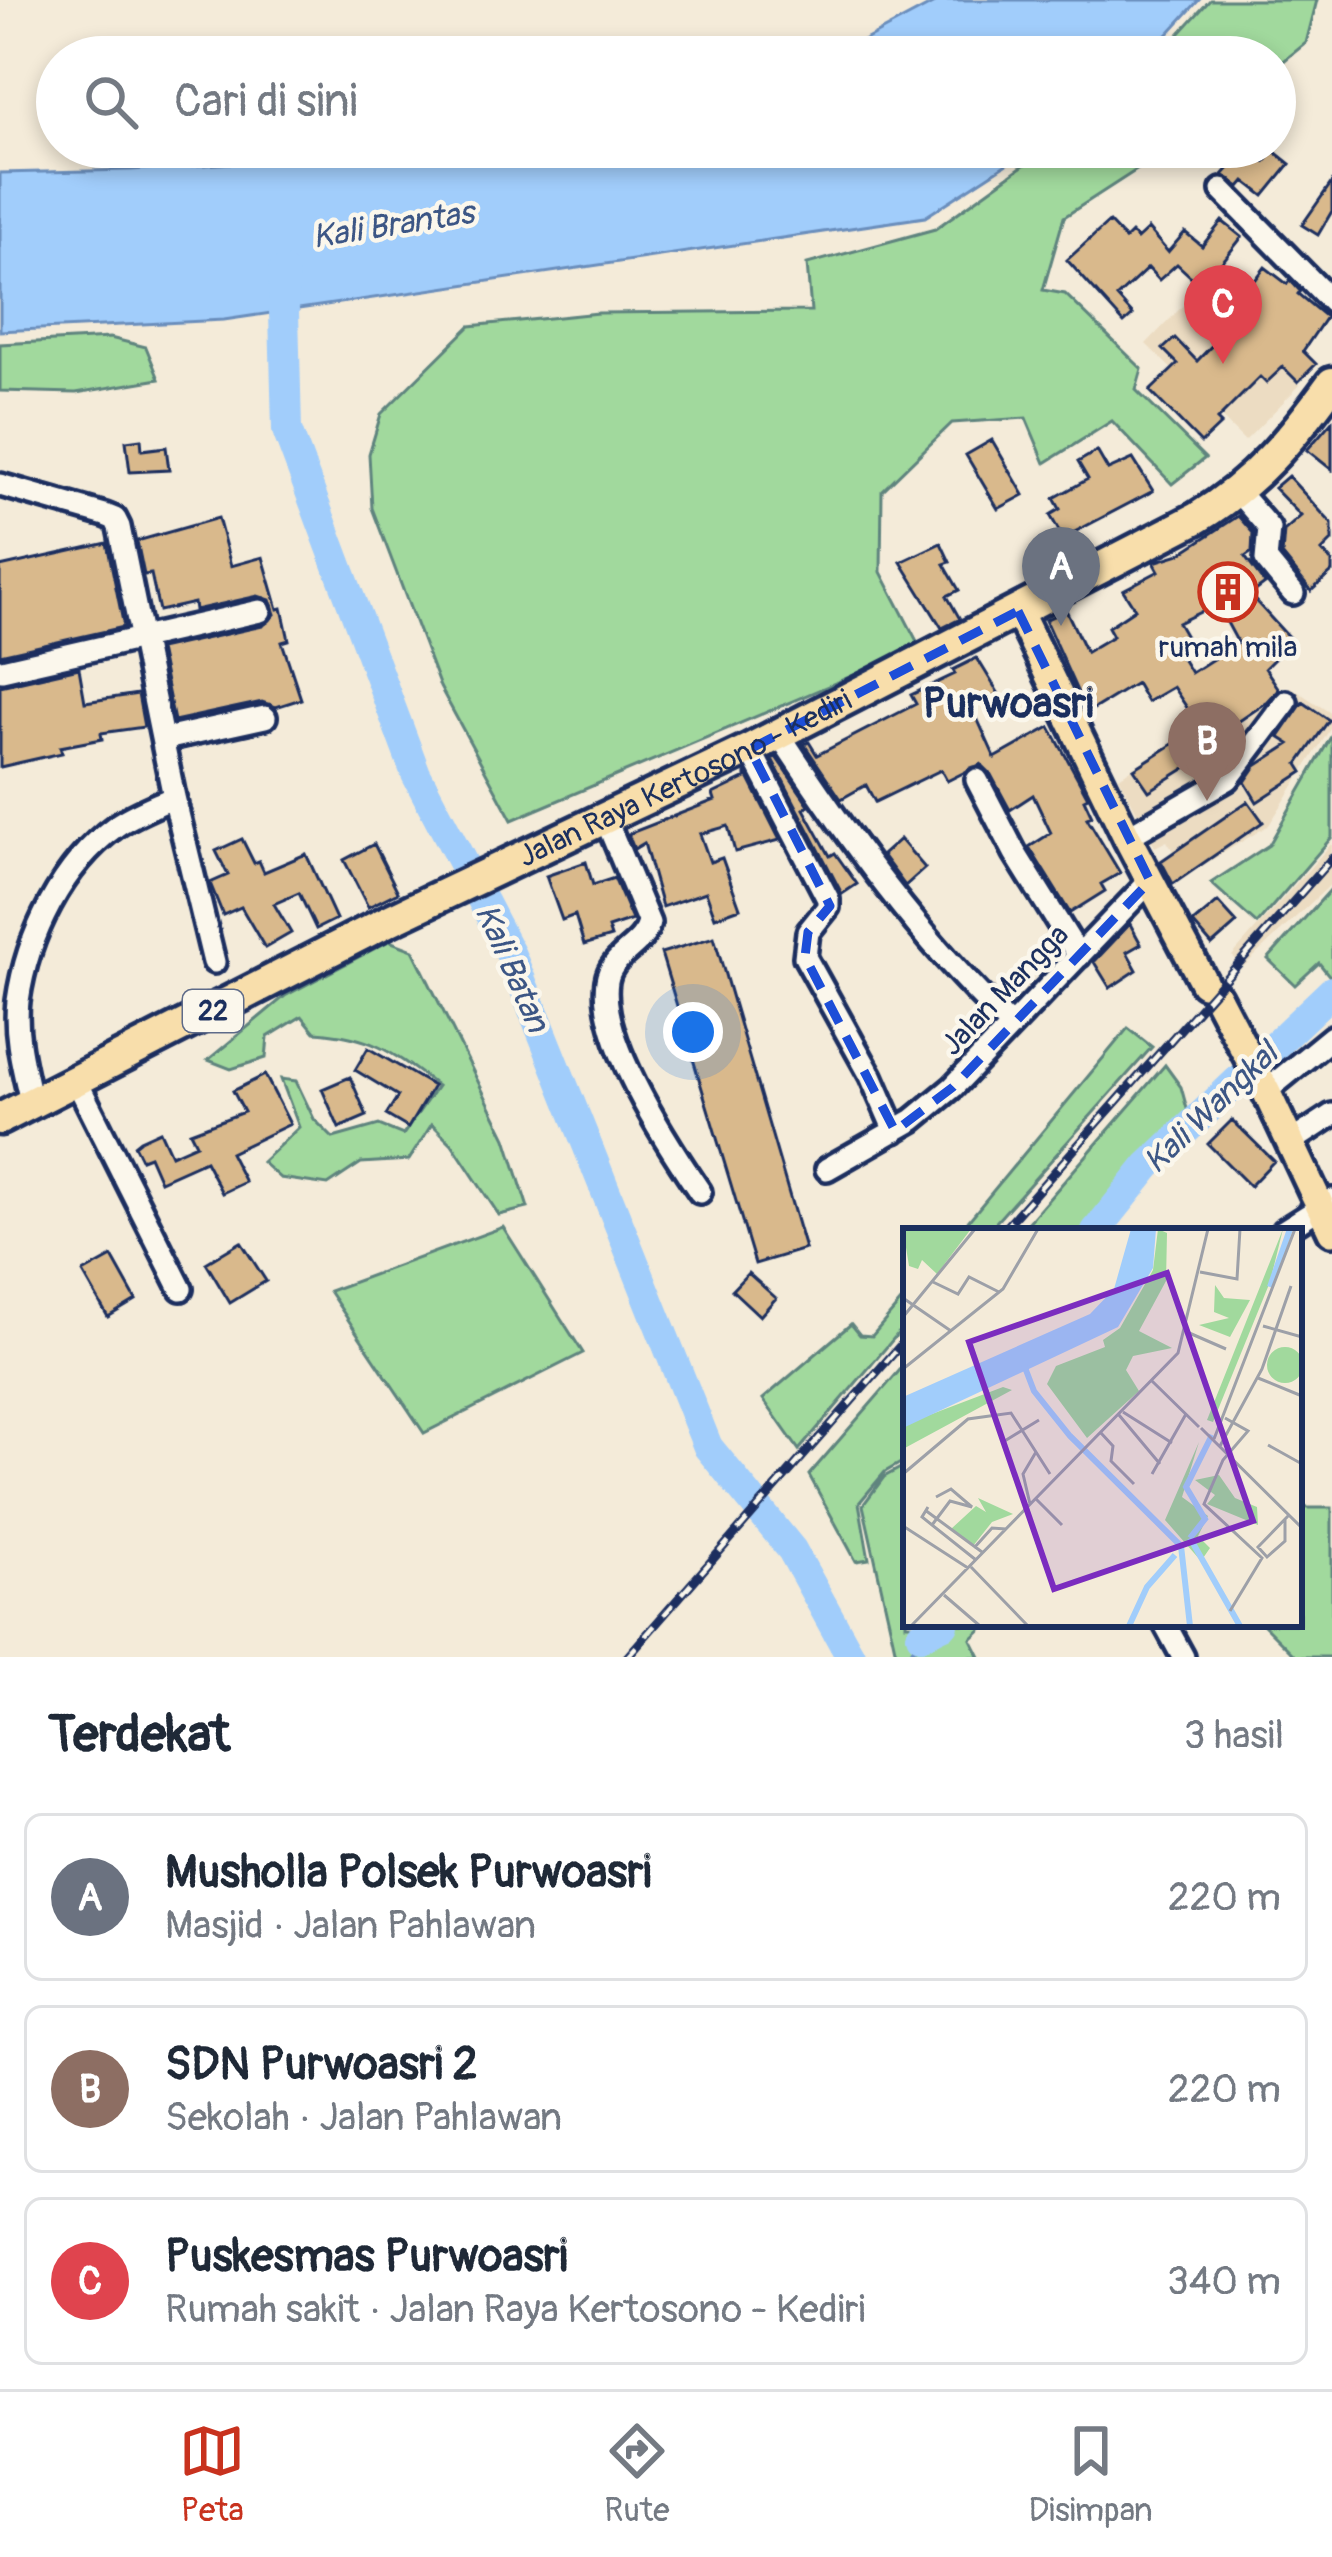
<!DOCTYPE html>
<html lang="id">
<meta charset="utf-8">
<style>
body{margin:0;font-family:Pangolin,sans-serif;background:#f2f2f3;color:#1f2937}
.you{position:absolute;left:693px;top:1032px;width:42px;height:42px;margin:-30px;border:9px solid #fff;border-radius:50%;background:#1a73e8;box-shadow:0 0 0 18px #1a73e833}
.badge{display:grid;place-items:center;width:78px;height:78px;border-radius:50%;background:#c8321e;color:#fff;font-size:39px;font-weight:700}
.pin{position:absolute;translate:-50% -99px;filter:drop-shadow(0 3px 6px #0008)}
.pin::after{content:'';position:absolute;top:63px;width:42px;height:36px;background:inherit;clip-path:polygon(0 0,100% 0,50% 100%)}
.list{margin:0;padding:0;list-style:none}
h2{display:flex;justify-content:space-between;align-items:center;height:156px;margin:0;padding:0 48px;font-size:51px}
h2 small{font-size:39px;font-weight:400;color:#747a83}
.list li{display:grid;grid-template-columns:78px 1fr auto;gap:36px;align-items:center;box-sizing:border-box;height:168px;margin:0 24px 24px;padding:0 24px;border:3px solid #e0e1e3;border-radius:18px}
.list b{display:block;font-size:45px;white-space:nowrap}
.list p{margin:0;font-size:39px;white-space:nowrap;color:#747a83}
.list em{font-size:39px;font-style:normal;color:#747a83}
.icon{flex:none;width:66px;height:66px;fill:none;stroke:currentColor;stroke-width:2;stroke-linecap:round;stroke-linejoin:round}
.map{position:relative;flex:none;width:1332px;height:1657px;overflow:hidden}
.search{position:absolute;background:#fff;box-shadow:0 6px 18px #0003;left:36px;right:36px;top:36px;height:132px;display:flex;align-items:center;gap:30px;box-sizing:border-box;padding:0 42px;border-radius:66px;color:#747a83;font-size:45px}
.sheet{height:732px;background:#fff}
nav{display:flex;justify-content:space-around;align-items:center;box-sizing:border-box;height:168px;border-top:3px solid #e0e1e3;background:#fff;font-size:33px;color:#747a83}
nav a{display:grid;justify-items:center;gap:6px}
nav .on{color:#c8321e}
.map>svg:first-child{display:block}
.built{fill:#ecdcc2}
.green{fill:#a1d99d;stroke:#5e847e;stroke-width:3}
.water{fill:#a1cdfb;stroke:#6b8ebc;stroke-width:3}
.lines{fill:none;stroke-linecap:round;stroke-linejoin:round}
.stream{stroke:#6b8ebc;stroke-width:4.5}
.river{stroke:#a1cdfb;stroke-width:30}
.building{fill:#d9b98c;stroke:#1b2f5e;stroke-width:3;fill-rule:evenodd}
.minor-casing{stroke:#1b2f5e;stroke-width:30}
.major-casing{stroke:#1b2f5e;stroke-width:36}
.highway-casing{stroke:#1b2f5e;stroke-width:39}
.minor{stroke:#fbf7ec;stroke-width:21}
.major{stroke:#f8deab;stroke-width:27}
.highway{stroke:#f8deab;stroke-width:30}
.rail-casing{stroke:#1b2f5e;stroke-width:9}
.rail{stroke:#fbf7ec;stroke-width:4.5;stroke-dasharray:14;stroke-linecap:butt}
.marked{fill:none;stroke:#1d4ed8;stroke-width:9;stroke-dasharray:24 15;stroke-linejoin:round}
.labels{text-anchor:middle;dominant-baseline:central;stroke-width:9;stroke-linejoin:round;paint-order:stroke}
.shield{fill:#fbf7ec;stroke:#5e6b89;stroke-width:3}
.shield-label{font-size:27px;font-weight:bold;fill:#1b2f5e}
.poi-label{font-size:30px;fill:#1b2f5e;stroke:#fbf7ec}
.street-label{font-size:30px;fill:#1b2f5e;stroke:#fbf7ec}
.water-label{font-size:33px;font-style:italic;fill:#3c5685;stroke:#fbf7ec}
.district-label{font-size:42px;font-weight:bold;fill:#1b2f5e;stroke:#fbf7ec}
.inset-river{fill:none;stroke:#a1cdfb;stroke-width:6}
.inset-road{fill:none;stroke:#9da0a8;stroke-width:3}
.view{fill:#7b2cbf;fill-opacity:0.15;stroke:#7b2cbf;stroke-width:6}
.inset-edge{fill:none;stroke:#1b2f5e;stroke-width:6}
</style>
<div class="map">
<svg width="1332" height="1657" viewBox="0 0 1332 1657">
<rect width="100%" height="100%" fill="#f4ebd9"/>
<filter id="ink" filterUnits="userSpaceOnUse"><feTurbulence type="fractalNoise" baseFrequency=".00833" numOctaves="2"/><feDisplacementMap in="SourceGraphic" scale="24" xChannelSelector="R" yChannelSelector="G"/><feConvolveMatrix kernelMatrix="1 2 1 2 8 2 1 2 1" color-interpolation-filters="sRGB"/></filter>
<g filter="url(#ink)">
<path class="built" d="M1200,288L1300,385L1245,441L1146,344Z
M1291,687L1332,714V726L1269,825L1187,875L1167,841L1155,847L1119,777L1182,736L1194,755Z
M1332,843V883L1244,966L1232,956Z"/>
<path class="green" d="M1210,0H1317L1306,43L1275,68V57H1158Z
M1049,147H1172L1064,217L1043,290L1065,294L1142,369L1136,390L1205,458L1172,484L1112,421L1045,463L1026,418L952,423L882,491L881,572L920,647L512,820L440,687L372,508L369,454L381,414L470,326L598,313L811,311L807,264L935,229Z
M110,338L146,347L159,379L76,393L0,391V344Z
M1332,735V837L1257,924L1211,883L1269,845Z
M1332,888V979L1319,963L1295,985L1268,959Z
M389,941L413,950L506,1138L528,1208L499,1215L452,1144L432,1124L409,1160L361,1163L328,1185L280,1178L262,1162L299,1127L281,1079L296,1081L314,1119L333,1138L379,1125L403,1135L437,1086C392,1052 373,1036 315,1032L302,1016L268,1037L266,1058L231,1069L208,1060L285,996Z
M1128,1028L1152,1047L988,1231H960Z
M1165,1065L1181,1087L1189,1116L1083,1231H1021Z
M503,1227L583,1353L424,1433L329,1291Z
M906,1296V1324L799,1450L763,1399L851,1324L860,1335L872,1336Z
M906,1363V1460L885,1472L859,1503L869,1559L856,1561L809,1475Z
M906,1465V1624H987L971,1639L980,1657H897L863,1505L884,1477Z
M1299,1502L1307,1508H1332V1657H1296L1263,1624H1299Z"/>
<path class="water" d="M940,0H1199L1147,57H833Z
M468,147H1033L925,217L224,320L0,331V173L131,170Z"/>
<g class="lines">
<path class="stream" d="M909,1657L921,1635"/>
<path class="river" d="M283,272L287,430L416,774L511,955L708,1447L792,1550L851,1657
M1096,1231L1148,1166L1332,991
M921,1635L944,1624"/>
</g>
<path class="building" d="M1248,147L1265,162L1274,151L1290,164L1264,196L1245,181L1240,187L1223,175Z
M1332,182V211L1318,235L1302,225Z
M1222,221L1242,237L1219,266L1247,291L1265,267L1287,284L1290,280L1300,291L1298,294L1326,317L1303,351L1316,364L1298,382L1283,367L1266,383L1260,377L1217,420L1221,424L1201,443L1150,391L1178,364L1163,349L1175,338L1197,361L1219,338L1198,318L1215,299L1177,264L1159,280L1148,268L1117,297L1133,315L1124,323L1067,260L1109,222L1125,239L1131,233L1137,239L1148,229L1168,252L1185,232L1202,246Z
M1332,421V470L1307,450Z
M141,439L142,450L166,447L169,470L130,472L126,441Z
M992,440L1024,495L998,509L966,455Z
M1097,451L1108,470L1133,459L1153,491L1063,538L1050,515L1060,509L1054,498L1088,479L1078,462Z
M1288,476L1332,524V541L1322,551L1332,562V572L1311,591L1282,555L1284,531L1301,516L1274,488Z
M1238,516L1253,533L1252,552L1245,557L1265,584L1250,595L1292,641L1265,668L1279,689L1267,702L1226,730L1236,744L1218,767L1208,754L1149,791L1134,769L1184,737L1180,731L1196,721L1173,687L1147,702L1136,683L1087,713L1045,620L1066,610L1086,652L1113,636L1108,627L1135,609L1123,590L1159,571L1154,562L1180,554ZM1217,604L1238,643L1191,673L1176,649L1189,642L1178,623Z
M218,518L231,566L263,557L278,609L282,608L289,640L282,642L301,699L276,707L262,702L174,721L159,649L263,626L275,614L270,600L258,596L195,610L194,603L159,611L151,574L144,575L137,541Z
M107,543L124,627L0,655V567Z
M941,543L950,562L944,564L959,590L947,596L960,619L942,628L901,562Z
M977,658L999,694L972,707L995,758L1050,727L1088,797L1084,799L1092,816L1087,818L1120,873L1101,884L1105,891L1070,913L1029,847L1051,833L1033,795L1010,810L990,773L981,764L947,781L941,770L875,802L866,785L841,799L804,744L809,742L817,755L916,704L911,695L955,674L953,670Z
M79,668L85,702L138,694L144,727L101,733L102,739L60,747L62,753L0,767V686Z
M1303,702L1329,720L1298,764L1303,772L1257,802L1245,782L1256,766L1290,744L1279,737Z
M776,757L809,805L804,809L830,856L835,853L857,884L842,894L772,759Z
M746,773L780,840L735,852L728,826L700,834L710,862L722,858L740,908L715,917L706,892L662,907L644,843L634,849L628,834L715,800L713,794L746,778Z
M1248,801L1263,822L1173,884L1161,861Z
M242,839L254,863L259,861L264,872L306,854L336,919L316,929L299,893L274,904L291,933L265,948L241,907L223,915L210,883L228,875L216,851Z
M900,839L925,868L905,886L882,855Z
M374,844L398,892L368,907L344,860Z
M586,862L593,885L614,878L632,920L608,928L611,937L584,945L575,915L562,920L546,876Z
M1218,902L1237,923L1212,945L1193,923Z
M1130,924L1141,944L1127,952L1137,970L1110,988L1094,962Z
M714,937L805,1249L755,1264L661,953Z
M368,1048L433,1086L408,1128L386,1115L398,1096L355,1070Z
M265,1075L290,1124L230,1153L245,1182L222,1193L205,1161L160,1181L149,1156L141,1159L134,1145L140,1140L160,1131L171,1155L196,1144L190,1132L244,1112L233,1091Z
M350,1077L367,1116L339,1128L322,1089Z
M1232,1120L1274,1161L1250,1186L1208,1144Z
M241,1242L266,1281L230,1303L206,1263Z
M112,1257L136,1300L108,1317L83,1273Z
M748,1273L776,1298L760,1316L732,1290Z"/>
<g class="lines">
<g class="minor-casing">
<path id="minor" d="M1222,190L1332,302
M0,485L105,515L115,519L119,527L174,797L214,962
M1237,491L1269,528L1266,560L1293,593
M2,670L260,611
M779,734C848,839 920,939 1011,1026
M165,739L265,717
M750,749L828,899V907L808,932L805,957L871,1076L895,1131
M977,780L1015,853L1079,956
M606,820L649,923C643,948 611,954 607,981C598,1039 668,1145 700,1192
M1127,837L1228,779L1286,702
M77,1082L181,1289
M1266,1091L1332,1037
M31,1102C24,1070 14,1035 18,1001C27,936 62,865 116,826C133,814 155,806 174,797
M1291,1142L1332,1115
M827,1169L913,1120L953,1087L1150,881
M1283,1231L1332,1200
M1165,1624L1183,1657"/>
</g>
<g class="major-casing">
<path id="major" d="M1018,611L1127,837L1204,983
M1217,997L1266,1091L1332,1231"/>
</g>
<g class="highway-casing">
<g id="highway">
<path id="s1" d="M0,1119L388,921L750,749L1197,518C1255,483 1293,437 1332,383"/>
</g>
</g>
<use href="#minor" class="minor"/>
<use href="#major" class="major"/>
<use href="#highway" class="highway"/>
<g class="rail-casing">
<path id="rail" d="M1002,1231L1332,858
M627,1657L906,1339"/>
</g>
<use href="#rail" class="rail"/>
</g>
</g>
<path class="marked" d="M1018,611L1150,881L953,1087L895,1131L805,957L808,932L830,906L750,749Z"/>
<defs>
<g id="building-ring" transform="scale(3)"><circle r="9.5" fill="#fbf7ec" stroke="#c8321e" stroke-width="1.5"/><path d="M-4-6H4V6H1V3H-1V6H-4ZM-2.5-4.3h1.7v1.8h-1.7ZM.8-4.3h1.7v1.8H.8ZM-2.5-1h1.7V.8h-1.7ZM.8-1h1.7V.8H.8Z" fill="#c8321e"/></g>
</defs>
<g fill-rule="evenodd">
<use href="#building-ring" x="1228" y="592"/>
</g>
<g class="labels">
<rect class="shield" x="183" y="990" width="60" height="42" rx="9"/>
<g class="shield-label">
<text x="213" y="1011">22</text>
</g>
<g class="poi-label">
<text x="1228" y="647">rumah mila</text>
</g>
<g class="street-label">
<text stroke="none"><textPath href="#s1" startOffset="765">Jalan Raya Kertosono - Kediri</textPath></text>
<text transform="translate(1005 990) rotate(-46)">Jalan Mangga</text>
</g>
<g class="water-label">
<text transform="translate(393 225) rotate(-9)">Kali Brantas</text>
<text transform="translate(512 968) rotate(66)">Kali Batan</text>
<text transform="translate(1211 1108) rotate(-44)">Kali Wangkal</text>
</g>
<g class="district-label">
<text x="1008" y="704">Purwoasri</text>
</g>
</g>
<g transform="translate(903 1228)">
<rect width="399" height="399" fill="#f4ebd9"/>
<path d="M0,1H68L34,46L19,32L15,41L6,38ZM255,1L264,5L263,53L236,103L269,120L230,128L223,142L236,163L184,210L144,156L153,138L202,119L200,112L217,100L250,42ZM380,1L367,54L310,194L304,192ZM312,57L321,70L347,72L327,109L296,97L326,90L311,84ZM364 137a18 18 0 1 1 36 0a18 18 0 1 1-36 0ZM100,159L109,162L0,221V197ZM296,214L279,269L305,288L295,308L307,320L298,333L262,292ZM316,247L332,270L354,279L355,297L304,276L312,267L292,252ZM75,270L110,286L89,294L70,318L48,301L73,278L83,284Z" fill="#a1d99d"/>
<path d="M228,1H253L250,40L215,99L0,200V169L187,86L211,61Z" fill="#a1cdfb"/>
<path class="inset-river" d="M367,59L387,1M121,137L131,163L167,208L278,318L287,398M287,310L337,398M287,310L302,291L283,259L309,207M226,398L244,359L272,327"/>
<path class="inset-road" d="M297,44L334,51L337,1M30,54L55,66L66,49L96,64M0,70L48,103M0,89L72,1M360,98L399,109M284,104L323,121M0,141L100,61L135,1M355,150L399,168M249,153L296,199M220,184L269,215M216,187L257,236M322,190L345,203L320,232L301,276L359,330L327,383M298,200L399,300M198,205L210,218L208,233L231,256M311,211L392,1M100,214L136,192M365,217L399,236M317,218L359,141L388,58M0,246L65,191L108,185L147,246M249,246L283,186M0,264V298L65,340M133,271L159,297M127,276L120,246L133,224M25,279L19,289L73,332M22,282L79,324M382,292V313L364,329L355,319L386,287M29,297L47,273L69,279L48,261L33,269M71,320L89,300L103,301M68,339L125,398M41,367L77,398M8,398L275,125L305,1"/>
<path class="view" d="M264,45L350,293L151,361L66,114Z"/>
<rect width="399" height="399" class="inset-edge"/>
</g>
</svg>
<div class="you"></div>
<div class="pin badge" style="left:1061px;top:626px;background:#6b7280">A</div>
<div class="pin badge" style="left:1207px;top:801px;background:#8d6e63">B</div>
<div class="pin badge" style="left:1223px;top:364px;background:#e0444e">C</div>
<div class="search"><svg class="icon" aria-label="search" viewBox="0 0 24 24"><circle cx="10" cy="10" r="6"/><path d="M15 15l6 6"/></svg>Cari di sini</div>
</div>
<section class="sheet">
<h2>Terdekat<small>3 hasil</small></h2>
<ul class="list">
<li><span class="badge" style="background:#6b7280">A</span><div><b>Musholla Polsek Purwoasri</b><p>Masjid · Jalan Pahlawan</p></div><em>220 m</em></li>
<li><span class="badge" style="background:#8d6e63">B</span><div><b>SDN Purwoasri 2</b><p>Sekolah · Jalan Pahlawan</p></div><em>220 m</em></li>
<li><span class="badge" style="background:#e0444e">C</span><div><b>Puskesmas Purwoasri</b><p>Rumah sakit · Jalan Raya Kertosono - Kediri</p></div><em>340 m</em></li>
</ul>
</section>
<nav>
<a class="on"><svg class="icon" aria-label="map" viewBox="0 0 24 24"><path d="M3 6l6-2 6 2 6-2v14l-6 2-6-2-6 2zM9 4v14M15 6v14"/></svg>Peta</a>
<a><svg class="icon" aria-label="directions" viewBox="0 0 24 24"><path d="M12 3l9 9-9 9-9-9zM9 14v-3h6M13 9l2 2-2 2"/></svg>Rute</a>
<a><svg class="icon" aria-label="saved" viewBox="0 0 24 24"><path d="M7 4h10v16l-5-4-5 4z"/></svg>Disimpan</a>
</nav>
